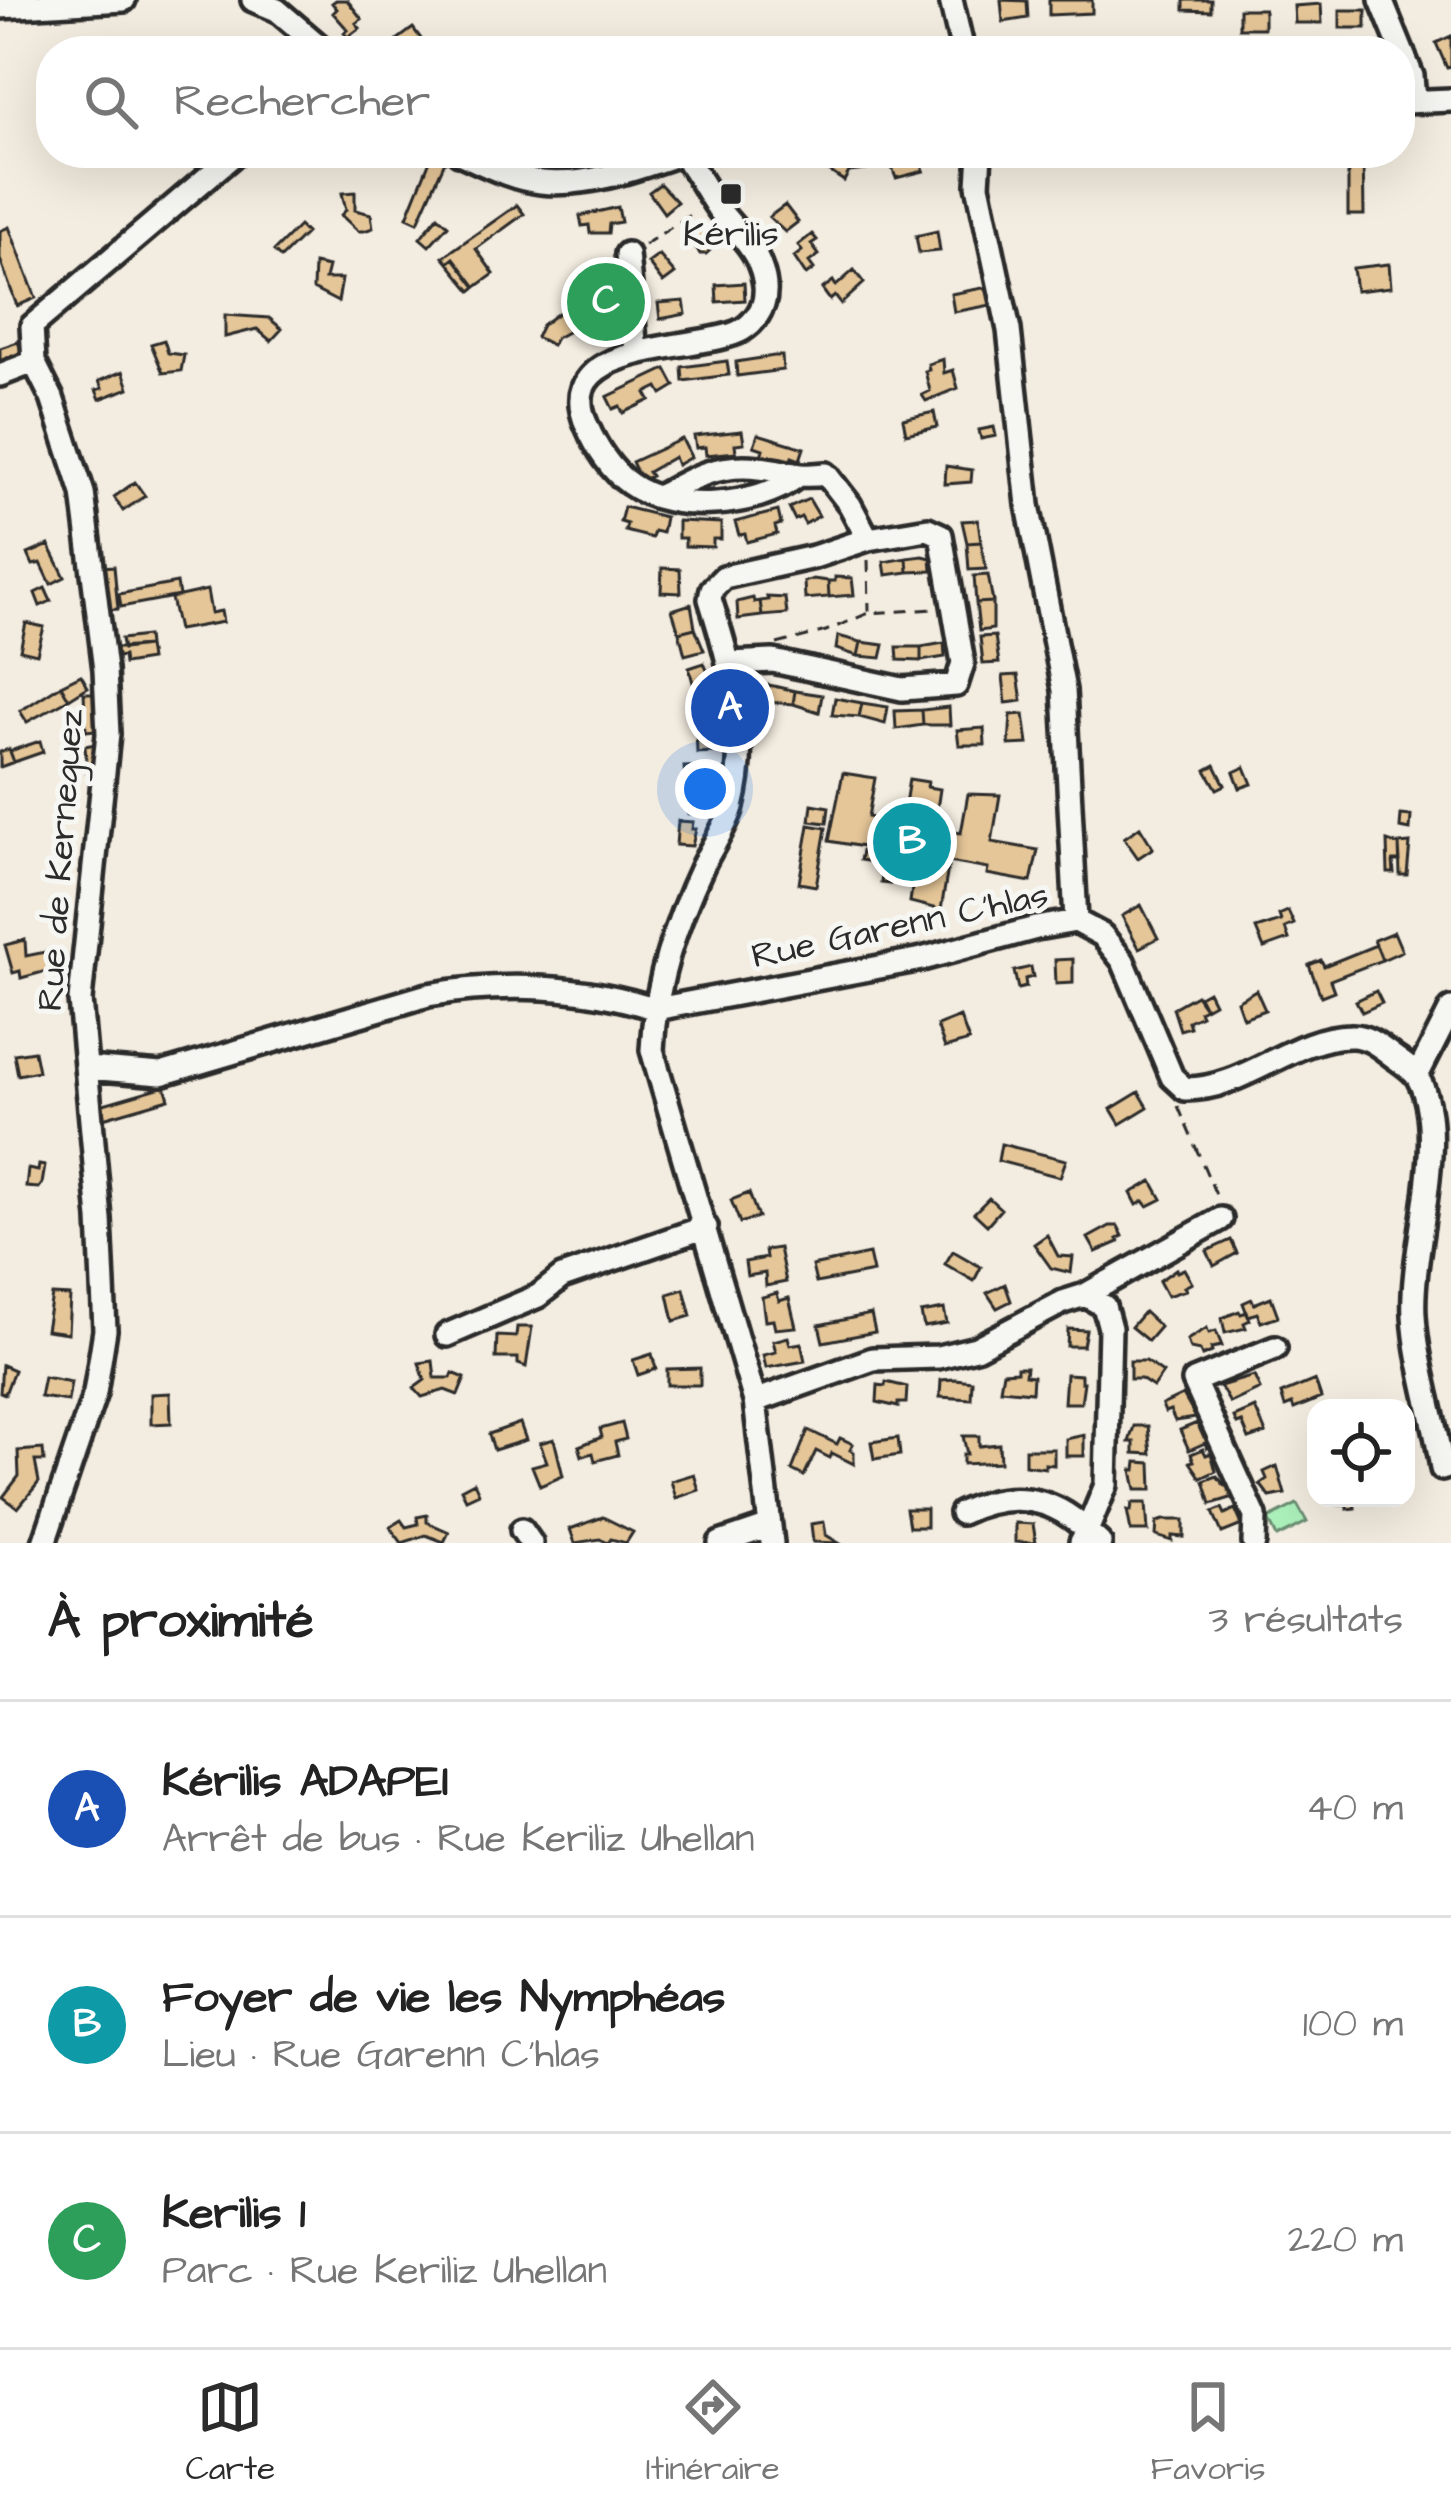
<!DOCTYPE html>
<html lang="fr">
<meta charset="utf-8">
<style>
body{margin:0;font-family:"Architects Daughter",sans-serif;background:#f6f6f6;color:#222}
.controls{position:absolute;right:36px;bottom:36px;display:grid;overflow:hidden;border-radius:24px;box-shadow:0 12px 48px #0002}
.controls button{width:108px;height:108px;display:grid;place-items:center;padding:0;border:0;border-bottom:3px solid #e0e0e0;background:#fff;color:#222;font:60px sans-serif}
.you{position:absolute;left:705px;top:789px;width:42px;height:42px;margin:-30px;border:9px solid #fff;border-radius:50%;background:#1a73e8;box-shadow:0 0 0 18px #1a73e833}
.badge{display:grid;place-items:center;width:78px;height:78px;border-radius:50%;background:#2b2b2b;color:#fff;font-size:39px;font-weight:700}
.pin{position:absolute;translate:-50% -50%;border:6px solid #fff;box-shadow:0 3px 12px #0006}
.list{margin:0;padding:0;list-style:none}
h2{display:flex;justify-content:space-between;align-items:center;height:156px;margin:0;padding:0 48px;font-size:51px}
h2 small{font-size:39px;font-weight:400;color:#767676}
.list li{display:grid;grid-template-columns:78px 1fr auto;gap:36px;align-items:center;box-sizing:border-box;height:216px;padding:0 48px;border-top:3px solid #e0e0e0}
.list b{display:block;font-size:45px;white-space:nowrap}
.list p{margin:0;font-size:39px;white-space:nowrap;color:#767676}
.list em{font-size:39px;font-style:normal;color:#767676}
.icon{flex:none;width:66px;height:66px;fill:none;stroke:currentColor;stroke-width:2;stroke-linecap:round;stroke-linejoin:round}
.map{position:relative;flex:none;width:1451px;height:1543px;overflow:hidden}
.search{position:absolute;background:#fff;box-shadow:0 12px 48px #0002;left:36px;right:36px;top:36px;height:132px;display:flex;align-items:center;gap:30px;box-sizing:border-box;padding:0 42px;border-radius:48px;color:#767676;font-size:45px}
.sheet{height:804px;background:#fff}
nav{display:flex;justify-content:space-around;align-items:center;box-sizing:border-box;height:168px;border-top:3px solid #e0e0e0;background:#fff;font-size:33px;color:#767676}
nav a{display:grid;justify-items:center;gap:6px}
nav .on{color:#2b2b2b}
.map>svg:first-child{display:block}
.green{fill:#abefba;stroke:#6b8d72;stroke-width:3}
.building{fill:#e5c698;stroke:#2b2b2b;stroke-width:3}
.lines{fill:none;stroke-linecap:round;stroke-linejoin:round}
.minor-casing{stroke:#2b2b2b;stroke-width:30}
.path{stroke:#2b2b2b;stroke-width:3;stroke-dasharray:12 9;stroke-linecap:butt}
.minor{stroke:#f6f6f2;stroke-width:21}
.poi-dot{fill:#2b2b2b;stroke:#f6f6f2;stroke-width:4.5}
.labels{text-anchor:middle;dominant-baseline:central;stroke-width:10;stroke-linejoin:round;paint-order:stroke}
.poi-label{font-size:36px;fill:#2b2b2b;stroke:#f6f6f2}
.street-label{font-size:36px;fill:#2b2b2b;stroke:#f6f6f2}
</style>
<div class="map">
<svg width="1451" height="1543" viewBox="0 0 1451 1543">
<rect width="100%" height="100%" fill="#f3ece0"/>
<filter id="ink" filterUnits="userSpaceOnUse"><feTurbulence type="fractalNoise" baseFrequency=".00833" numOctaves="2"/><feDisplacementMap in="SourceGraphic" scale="24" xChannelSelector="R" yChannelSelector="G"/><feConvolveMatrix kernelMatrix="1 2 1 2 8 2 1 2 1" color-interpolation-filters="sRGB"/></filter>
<g filter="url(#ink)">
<path class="green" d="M618,288L622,311L595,317L590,293Z
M1297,1504L1307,1522L1277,1537L1268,1519Z"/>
<path class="building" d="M336,0H347L362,19L356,23L360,28L348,37L344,33L348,30L333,13L337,9L332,3Z
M1001,0L1027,1L1028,18L1003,22Z
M1049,0H1092V13L1049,15Z
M1184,0H1211V11L1184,10Z
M1321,4L1322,23H1295L1294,6Z
M1239,9H1264V28H1239Z
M1340,10H1366V28H1340Z
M413,28L430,51H405L397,40Z
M1451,36V67L1447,68L1436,43Z
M433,153L446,159L418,222L407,217Z
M841,153H862L866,170L849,172L844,181L829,171Z
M917,153L924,171L896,178L889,160Z
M1348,153H1363L1364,215H1348Z
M660,184L677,202L664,213L649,192Z
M355,192V210L371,214L373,228L364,231H358L341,215L346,210L342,193Z
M517,205L524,214L476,249L494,274L476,287L454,258L448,263L443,257Z
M785,205L798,222L785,232L769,217Z
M618,207L621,222L609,224L608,233H590L589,225L582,226L580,216Z
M438,216L448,225L429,246L420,238Z
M699,225L706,235L712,230L721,240L706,254H700L688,235Z
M299,226L306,233L281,258L274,251Z
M9,227L36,298L17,306L0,259V231Z
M937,231L940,251L919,253L916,236Z
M812,234L817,240L811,244L819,255L809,262L814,269L806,275L794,257L802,251L798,245Z
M659,255L675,274L663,283L648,263Z
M454,258L476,287L471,291L448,263Z
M314,264L328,267L325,279H342L338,302L313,289Z
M1389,264L1391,287L1356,291L1353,268Z
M854,270L864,283L841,304L835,296L830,300L822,289L833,281L836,286Z
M744,283L745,300L717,302L716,285Z
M988,287L991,305L954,312L951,294Z
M684,301L686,314L660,319L658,303Z
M565,308L573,321L565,325L569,331L556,338L552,345L536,337L542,325Z
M225,315L269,318L282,329L271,341L257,329L225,337Z
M164,340L168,353L184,355L181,371L163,373L151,344Z
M18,342L24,358L0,366V348Z
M774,356H782L783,370L737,376L736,362Z
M943,359L944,373L953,370L958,388L926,401L922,395L930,391L925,371L929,370L928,364Z
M727,361L729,375L683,381L682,367Z
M666,369L675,386L662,394L658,387L646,393L650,400L623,413L620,406L613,409L607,397Z
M123,371L129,388L100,399L96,390L102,388L99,381Z
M934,412L937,427L906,434L903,419Z
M994,427L996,436L981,439L979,430Z
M742,431L744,443L735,444L736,452L706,455L705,447L696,448L694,436Z
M758,434L804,448L800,460L792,457L789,465L761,456L763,449L754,446Z
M682,439L691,457L677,465L674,457L648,472L651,476L641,481L632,462Z
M946,466L972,470L971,482L945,484Z
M135,482L145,496L123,511L114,497Z
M809,499L819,516L805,524L801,517L795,520L789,508Z
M624,507L665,517L662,533L654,531L652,538L625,531L627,524L620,522Z
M778,511L781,524L775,526L777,534L747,542L745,534L739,535L735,522Z
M978,520L981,542L967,543L962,521Z
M678,521L721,523V539H713V547L685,546V538H678Z
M981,542L986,569L969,570L967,543Z
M49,545L65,577L51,584L41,563L33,565L28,554Z
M923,556L931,558L932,571L908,572L907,558Z
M907,558L908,572L886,575L884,562Z
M114,566L118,609L105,610L101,567Z
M662,568L680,569L681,593L661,592Z
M988,575L993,602L976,603L974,576Z
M835,577L852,578L854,595L829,597L828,581H835Z
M813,579L828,581L829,597L805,599L804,582Z
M177,583L179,596L121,607L119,594Z
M45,588L51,601L40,606L35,593Z
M207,590L211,613L221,611L223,622L178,630L171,598Z
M767,597L785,598L787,614L762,616L760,601L768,600Z
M753,598L754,602L760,601L762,616L738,619L737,602Z
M993,602V629L979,631L976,603Z
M691,604L695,628L679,632L672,610Z
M26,623L44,627L37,654L20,650Z
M695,628L704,650L685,655L679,632Z
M147,636L148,646L123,649L121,639Z
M838,636L861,642L858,656L836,649Z
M995,636L999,663L983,664L980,637Z
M861,642L884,645L881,658L858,656Z
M944,643L945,657L921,661V647Z
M148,646L150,660L124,664L123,656L117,657L116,648Z
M897,647H921V661L898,660Z
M704,663L713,685L695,690L689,668Z
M81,675L88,687L69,699L61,685Z
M1018,675L1022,701L1006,703L1003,676Z
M61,685L69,699L27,722L20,711Z
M769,685L795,691L793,704L766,702Z
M795,691L822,695L819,712L793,704Z
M84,693H95V730L86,731Z
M835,698L862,703L859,717L832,715Z
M711,703V727L696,728L694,704Z
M862,703L888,707L885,724L859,717Z
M949,707L950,725H923L922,710Z
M922,710L923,725L896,729L895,711Z
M1024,714L1028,744L1009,745L1011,715Z
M711,727V734H715L714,752L697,753L696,728Z
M984,728L985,745H959L957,730Z
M40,741L43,752L14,762L10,751Z
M95,744V772L87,773L85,746Z
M9,749L14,762L0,767V752Z
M1215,765L1225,785L1217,789L1206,770Z
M704,766L703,789L686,790L684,767Z
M1245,767L1252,784L1240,788L1234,772Z
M843,773L875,778L868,817L902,823L909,779L928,782L927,787L940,789L934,829L961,833L968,794L1000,795L992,842L1038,850L1031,882L987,874L988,869L949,862L941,910L910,902L916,862L905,860L904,867L860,860L863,847L829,841Z
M703,789L707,813L688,814L686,790Z
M812,804L829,807L827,823L810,821Z
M1401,815L1411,816L1410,830L1400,828Z
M678,821L693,822L692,829H696L692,846L676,845Z
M809,825L826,828L816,886L799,883Z
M1140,827L1153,848L1138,858L1124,838Z
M1387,841L1399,845L1400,861H1393L1394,873H1388Z
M1410,843L1407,875H1400L1399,844Z
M883,867L893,869L890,884L881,883Z
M1141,905L1158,938L1139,948L1122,916Z
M1288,911L1294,924L1285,928L1289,939L1264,948L1256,929L1281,921L1279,915Z
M1394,932L1402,951L1382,960L1374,940Z
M25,940L26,956L50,951L54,969L21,978L20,971L13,973L5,945Z
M1376,945L1382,960L1330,980L1334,991L1321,996L1309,965L1321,960L1324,966Z
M1073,959V983L1056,984L1055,960Z
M1031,967L1033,977L1025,979L1026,987L1018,989L1014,971Z
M1256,990L1265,1010L1243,1018L1237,1001Z
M1208,991L1214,1003L1205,1008L1199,996Z
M1376,991L1382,1003L1362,1012L1356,1001Z
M1196,995L1205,1008L1199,1011L1201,1015L1188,1021L1190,1027L1180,1030L1173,1008Z
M960,1017L969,1041L945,1048L937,1026Z
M34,1051L38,1071L18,1075L14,1054Z
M165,1086L169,1099L103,1118L100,1105Z
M1139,1092L1148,1107L1120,1124L1111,1109Z
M1001,1144L1066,1160L1060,1177L998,1161Z
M39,1165L45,1166L42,1184L39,1188L26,1187L28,1169L38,1171Z
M1152,1181L1162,1199L1148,1206L1144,1201L1137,1205L1131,1193Z
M749,1193L758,1217L740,1223L731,1200Z
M989,1198L1001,1209L987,1225L974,1213Z
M1110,1226H1118L1123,1236L1117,1239L1119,1242L1096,1252L1088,1238Z
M1047,1235L1058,1256L1073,1257L1071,1273L1051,1268L1034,1244Z
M1231,1240L1237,1253L1214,1266L1207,1251Z
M779,1248L786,1282L766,1286L765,1273L747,1276L745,1262L766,1258L765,1250Z
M953,1251L981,1267L974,1281L945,1264Z
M869,1254L873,1272L816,1283L812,1266Z
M1176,1269L1177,1272L1184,1269L1192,1283L1184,1287L1186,1290L1167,1296L1159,1281Z
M1005,1284L1011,1301L997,1308L987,1293Z
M684,1289L691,1316L674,1321L668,1294Z
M777,1293L779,1301L789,1298L796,1327L775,1329L773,1320L765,1321L762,1297Z
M52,1295L70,1296L68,1333L46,1330Z
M1271,1297L1278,1316L1261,1322L1257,1313L1248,1316L1243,1303L1252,1299L1254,1304Z
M944,1309L947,1323L924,1327L921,1313Z
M1239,1311L1241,1314L1247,1312L1250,1320L1244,1323L1246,1328L1225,1333L1222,1318Z
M1144,1312L1160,1327L1148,1341L1131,1327Z
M871,1314L875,1332L823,1342L819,1325Z
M517,1327H532L526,1367L518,1364V1358H496L497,1336L516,1337Z
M1207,1328L1209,1333L1216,1331L1222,1346L1211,1348L1212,1352L1202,1356L1200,1351L1190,1349L1187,1340Z
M1068,1329L1086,1330L1083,1346H1067Z
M788,1337L790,1345L801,1343L805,1361L766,1368L763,1355L776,1352L773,1341Z
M652,1354L656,1369L638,1375L633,1360Z
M433,1361L435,1378H451L453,1373L465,1378L458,1395L445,1390L422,1397L414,1388L425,1380L419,1363Z
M1130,1361H1146L1163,1373L1153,1387L1141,1379H1130Z
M2,1365L14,1370L5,1394L0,1392Z
M1017,1367H1026L1025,1375L1033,1376L1032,1392L1000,1389L1003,1372L1017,1371Z
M700,1368V1385H667V1369Z
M1066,1374L1081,1375V1382H1084L1081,1403H1064Z
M1254,1376L1260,1389L1230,1403L1220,1386Z
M44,1377L71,1382L68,1401L40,1397Z
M955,1379L972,1381L971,1399L940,1397L941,1380Z
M1315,1380L1321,1398L1294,1409L1292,1404L1285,1407L1281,1394Z
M886,1382L907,1387L906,1403H898V1407L877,1402L878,1385L885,1386Z
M170,1393L171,1423L151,1424V1394Z
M1183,1395L1196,1418L1175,1421L1170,1410L1165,1412L1162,1405Z
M1255,1408L1266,1433L1249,1439L1242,1422L1237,1424L1234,1417Z
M520,1423L526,1440L494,1450L489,1434Z
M622,1423L626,1439L615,1442L618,1455L595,1461L593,1453L582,1456L579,1446L602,1437L600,1429Z
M1197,1423L1203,1436L1209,1433L1214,1445L1207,1448L1205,1443L1189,1450L1180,1430Z
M1134,1426H1148L1151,1454L1134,1453V1442H1129Z
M808,1430L837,1444L840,1438L853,1444L850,1450L854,1452V1464L832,1453L830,1458L816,1451L804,1476L792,1470Z
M1084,1435V1456H1066V1439Z
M963,1436H979V1446L999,1444L1000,1462L963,1464V1454H967Z
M898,1438L900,1455L874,1459L871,1442Z
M554,1439L563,1476L540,1486L532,1466L547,1462L540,1443Z
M43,1449L44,1461H35L39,1482L18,1508L3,1497L19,1476L18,1451Z
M1025,1449H1054V1465L1045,1464V1468L1025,1465Z
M1203,1449L1206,1455L1211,1453L1216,1471L1201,1478L1190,1462L1194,1461L1191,1454Z
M1137,1462L1151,1463L1152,1490H1136L1132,1470H1136Z
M1277,1466L1285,1494L1270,1497L1260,1484L1267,1479L1264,1472Z
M694,1474L699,1490L676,1498L671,1481Z
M1217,1476L1225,1486L1232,1483L1237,1496L1211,1504L1204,1481Z
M474,1482L479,1493L466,1499L461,1489Z
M1339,1498H1362L1354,1499L1355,1508L1347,1509V1505H1339Z
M1132,1503H1146L1148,1531H1131L1127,1510L1131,1511Z
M1222,1508L1225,1514L1235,1509L1242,1525L1222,1533L1213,1512Z
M906,1509H926V1527H909Z
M427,1515V1522L449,1532L444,1542L426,1535L402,1543L390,1527L401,1520L406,1527L418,1524L417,1517Z
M603,1517L633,1532L626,1543L611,1539L608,1543L600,1539L575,1543L570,1529Z
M1164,1520H1184V1537L1172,1536V1541L1156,1536L1157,1522Z
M824,1522L826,1535L839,1543L813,1542L811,1524Z
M1015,1523L1033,1524L1036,1543L1015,1542Z"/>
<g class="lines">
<g class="minor-casing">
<path id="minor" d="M253,0L277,10L325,51
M951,0L963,51
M1381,0L1412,76L1414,101
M0,7L124,0
M1404,102L1451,100
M459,153C484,164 512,179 541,182C588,187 639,168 682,153C695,170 705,189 717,207C730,225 753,245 760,266C763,273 766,286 765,293C765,308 754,323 742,330C705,352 548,338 587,426C596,447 611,471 630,484C671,514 757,507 795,478
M627,254L636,352
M0,375L34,362
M659,497C692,477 720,463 759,468C789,471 793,478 826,474L850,505L868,539L814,557L724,577L712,589L710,599C731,667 751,735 732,807C726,827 712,846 703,865C675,925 655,984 652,1050L755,1401L772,1543
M730,663L773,661L902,689L956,685L963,663L941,535L928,529L868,539
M1076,921L1102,935L1123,961L1172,1077L1185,1089C1244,1090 1292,1037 1350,1036C1366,1035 1378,1045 1390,1054C1399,1061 1413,1069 1418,1078C1450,1136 1410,1248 1414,1315C1417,1367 1435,1417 1442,1469
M87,1068L161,1074L428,995C502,982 585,985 656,1009L922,959L1036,928L1076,921L1064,690L1028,505L1009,330L978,185L980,153
M1417,1076L1451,1009
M1085,1295L1221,1219
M447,1335L538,1296L562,1277L706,1227
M755,1401L873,1359L938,1357L976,1348L1063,1302L1085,1295L1104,1306L1110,1328L1106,1485L1087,1531L1100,1543
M961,1513C1007,1491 1051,1495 1087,1531L1081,1542
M522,1530L531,1543
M44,1543L95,1393L105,1330L100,1219L80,1000L108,734L105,670L83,493L52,398L34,362L32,326L236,153
M720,1543L770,1526
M1254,1543L1255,1516L1194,1381L1275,1348"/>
</g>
<path class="path" d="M644,245L696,211
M868,560L869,611
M777,644L826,631L869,613L936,609
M1178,1106L1219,1202"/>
<use href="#minor" class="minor"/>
</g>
</g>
<rect class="poi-dot" x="719" y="182" width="24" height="24" rx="6"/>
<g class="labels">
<g class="poi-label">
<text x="731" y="234">Kérilis</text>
</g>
<g class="street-label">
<text transform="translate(61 860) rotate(-86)">Rue de Kerneguez</text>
<text transform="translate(900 926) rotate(-12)">Rue Garenn C'hlas</text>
</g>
</g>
</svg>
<div class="controls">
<button><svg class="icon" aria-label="locate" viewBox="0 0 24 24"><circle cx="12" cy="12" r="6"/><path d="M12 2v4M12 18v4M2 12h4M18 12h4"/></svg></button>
</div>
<div class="you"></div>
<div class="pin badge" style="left:730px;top:708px;background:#1a4fb4">A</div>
<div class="pin badge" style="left:912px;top:842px;background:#0f9aa8">B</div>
<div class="pin badge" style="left:606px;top:302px;background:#2e9e5b">C</div>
<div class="search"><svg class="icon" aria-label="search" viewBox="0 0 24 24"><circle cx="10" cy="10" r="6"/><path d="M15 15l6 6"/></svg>Rechercher</div>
</div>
<section class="sheet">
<h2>À proximité<small>3 résultats</small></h2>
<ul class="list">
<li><span class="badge" style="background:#1a4fb4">A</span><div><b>Kérilis ADAPEI</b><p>Arrêt de bus · Rue Keriliz Uhellan</p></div><em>40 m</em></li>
<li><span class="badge" style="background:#0f9aa8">B</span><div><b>Foyer de vie les Nymphéas</b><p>Lieu · Rue Garenn C'hlas</p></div><em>100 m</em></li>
<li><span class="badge" style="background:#2e9e5b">C</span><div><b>Kerilis 1</b><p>Parc · Rue Keriliz Uhellan</p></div><em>220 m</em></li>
</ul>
</section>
<nav>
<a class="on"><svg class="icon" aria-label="map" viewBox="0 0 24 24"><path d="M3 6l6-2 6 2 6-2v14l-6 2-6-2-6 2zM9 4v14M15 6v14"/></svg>Carte</a>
<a><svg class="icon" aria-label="directions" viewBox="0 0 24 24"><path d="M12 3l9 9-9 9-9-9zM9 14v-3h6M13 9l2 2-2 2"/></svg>Itinéraire</a>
<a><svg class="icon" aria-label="saved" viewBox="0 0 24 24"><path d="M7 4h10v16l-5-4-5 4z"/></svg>Favoris</a>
</nav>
